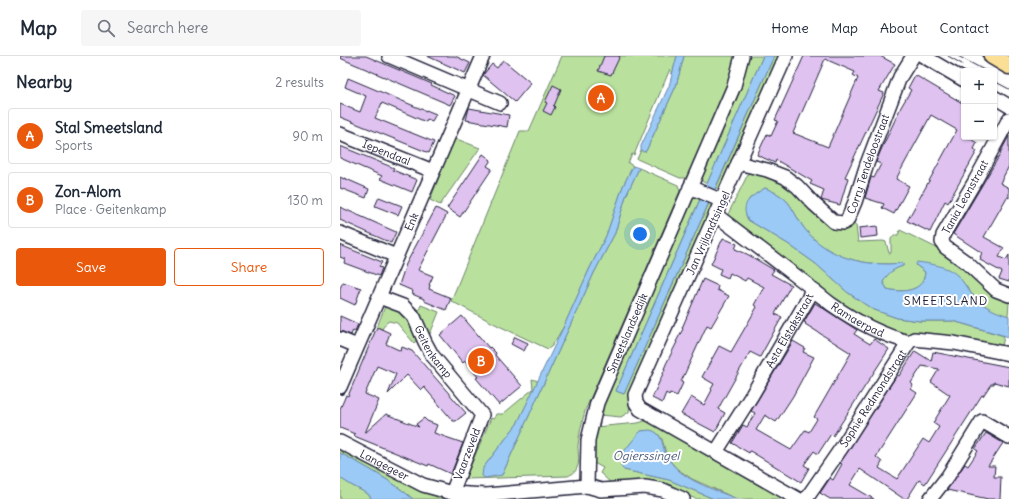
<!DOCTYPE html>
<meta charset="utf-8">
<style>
body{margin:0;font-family:Delius,sans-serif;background:#f6f6f7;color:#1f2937}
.controls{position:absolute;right:12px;top:12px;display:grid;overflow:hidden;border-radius:4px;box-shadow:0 1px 3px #0004}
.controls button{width:36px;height:36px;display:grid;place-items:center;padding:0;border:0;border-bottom:1px solid #e0e1e3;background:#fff;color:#1f2937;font:20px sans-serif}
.you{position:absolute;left:300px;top:178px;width:14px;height:14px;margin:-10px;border:3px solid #fff;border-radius:50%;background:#1a73e8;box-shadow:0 0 0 6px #1a73e833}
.badge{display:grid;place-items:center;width:26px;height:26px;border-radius:50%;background:#ea580c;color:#fff;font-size:13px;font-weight:700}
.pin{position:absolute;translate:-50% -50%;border:2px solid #fff;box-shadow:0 1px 4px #0006}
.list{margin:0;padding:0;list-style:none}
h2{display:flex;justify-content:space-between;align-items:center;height:52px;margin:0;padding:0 16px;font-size:17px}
h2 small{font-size:13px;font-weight:400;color:#747a83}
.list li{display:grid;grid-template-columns:26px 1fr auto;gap:12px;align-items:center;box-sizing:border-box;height:56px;margin:0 8px 8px;padding:0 8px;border:1px solid #e0e1e3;border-radius:4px}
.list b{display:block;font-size:15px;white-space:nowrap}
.list p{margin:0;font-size:13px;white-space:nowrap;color:#747a83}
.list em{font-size:13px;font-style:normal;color:#747a83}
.actions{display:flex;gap:8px;padding:12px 16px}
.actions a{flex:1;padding:9px 0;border:1px solid #ea580c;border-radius:4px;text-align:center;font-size:14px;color:#ea580c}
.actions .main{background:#ea580c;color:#fff}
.icon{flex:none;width:22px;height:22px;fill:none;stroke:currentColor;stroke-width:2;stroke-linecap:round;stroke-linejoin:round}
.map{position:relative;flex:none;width:669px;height:443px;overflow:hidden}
header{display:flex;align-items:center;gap:24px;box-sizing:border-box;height:56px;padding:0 20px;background:#fff;border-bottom:1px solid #e0e1e3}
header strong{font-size:19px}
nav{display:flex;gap:22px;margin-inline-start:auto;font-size:14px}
.search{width:280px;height:36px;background:#f6f6f7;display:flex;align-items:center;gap:10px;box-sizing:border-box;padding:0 14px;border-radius:4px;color:#747a83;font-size:15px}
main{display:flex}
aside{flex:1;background:#fff}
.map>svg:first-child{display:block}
.green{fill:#b9e19d;stroke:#6e826c}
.water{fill:#9bcaf6;stroke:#6b87ab}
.building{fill:#dfc2f0;stroke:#22223b;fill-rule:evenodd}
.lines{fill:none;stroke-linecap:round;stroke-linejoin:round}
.minor-casing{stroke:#22223b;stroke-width:16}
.major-casing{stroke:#22223b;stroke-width:19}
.minor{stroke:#fff;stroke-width:13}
.major{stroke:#fbdf96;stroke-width:16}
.tram{stroke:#22223b;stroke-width:1}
.labels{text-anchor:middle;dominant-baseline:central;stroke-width:4;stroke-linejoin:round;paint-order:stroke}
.street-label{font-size:11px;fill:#22223b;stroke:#fff}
.neighbourhood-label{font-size:12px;letter-spacing:1px;fill:#22223b;stroke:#fff}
.water-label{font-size:12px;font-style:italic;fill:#4c5d7c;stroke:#fff}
</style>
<header>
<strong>Map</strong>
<div class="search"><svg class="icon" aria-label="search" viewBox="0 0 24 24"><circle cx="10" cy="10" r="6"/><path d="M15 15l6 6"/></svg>Search here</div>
<nav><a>Home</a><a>Map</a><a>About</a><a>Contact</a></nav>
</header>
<main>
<aside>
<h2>Nearby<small>2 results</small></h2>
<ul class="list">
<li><span class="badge">A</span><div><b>Stal Smeetsland</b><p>Sports</p></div><em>90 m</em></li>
<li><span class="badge">B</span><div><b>Zon-Alom</b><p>Place · Geitenkamp</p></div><em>130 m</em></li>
</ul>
<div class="actions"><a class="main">Save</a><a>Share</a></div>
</aside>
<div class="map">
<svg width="669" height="443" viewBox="0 0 669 443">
<rect width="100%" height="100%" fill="#fff"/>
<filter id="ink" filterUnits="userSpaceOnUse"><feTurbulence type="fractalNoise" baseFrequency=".025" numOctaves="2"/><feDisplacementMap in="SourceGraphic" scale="8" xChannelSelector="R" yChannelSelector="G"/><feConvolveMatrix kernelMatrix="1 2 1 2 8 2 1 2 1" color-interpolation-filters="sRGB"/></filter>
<g filter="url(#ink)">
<path class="green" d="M222,0H337L332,19L330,13L294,99L292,98L288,107L293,110L283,130L266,180L249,214L224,270L212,290L208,293L159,270L111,245L180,75H189Z
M344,0H396L392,20L347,122H340L297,103L301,94L303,96L306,95L336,30Z
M409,0H423L367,128L360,124L397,38Z
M434,0H442L382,135L376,132Z
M114,82L140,92L100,149L90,144Z
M299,112L338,129L340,135L245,355C242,367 239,378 238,390C238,397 240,406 237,412C235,417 232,418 228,420L125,423L151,362L154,363L156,358H163L193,333L192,323L198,325L177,368L143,412L162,419L254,217L275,177L286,140Z
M409,116L431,119L507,167L516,169L518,186L543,185L546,186L549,197H551V183L554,179H558L560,174L611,199L668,243L669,246L668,260L655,256L642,248L631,237L618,220L576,209L585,216C584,236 562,237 547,233L543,226C548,217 553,213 563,210V207C527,211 487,203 464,172C449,151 453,143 425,132L409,143L408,164L448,188L476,208L507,236L532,253L557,262L580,265H613L664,280L662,291L570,281L552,276L524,263L491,243L386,162Z
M353,140L360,143L276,335L284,338L369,147L375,150L290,349L289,356L281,361L260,359L263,347Z
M46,248L64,256L79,282L74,287L57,267L49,265L46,267L42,273L37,271Z
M81,249L99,256L90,278H86L77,259Z
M308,364L445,443H397L352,423L336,412L327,401L322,383L318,378L313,375H301L281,399L284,414L329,424L374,443H356L327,431L271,427L260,417L263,412L254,407L253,385L255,371L298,367Z
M0,391L96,440L109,443H73C51,424 26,411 0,397Z
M0,422L11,429L28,438L32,443H0Z"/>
<path class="water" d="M337,0H344L336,30L306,95L303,96L301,94V90L329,30Z
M423,0H434L284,338L276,335Z
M293,110L299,112L286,140L275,177L254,217L162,419L145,422L142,420L143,412L177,368L224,270L249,214L266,180L283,130Z
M425,132C453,143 449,151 464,172C488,203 527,211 563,207V210C553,213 548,217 543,226L547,233C562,237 584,236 585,216L576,209L577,206C592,208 608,210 618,220C623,225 626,231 630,236C640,249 653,255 669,260V281L613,265H580L557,262L532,253L507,236L476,208L448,188L408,164C399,147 412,140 425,132Z
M310,374C324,377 321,390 327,401C328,404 332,407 334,410C348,426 378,435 397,443H374L329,424L284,414L281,411V399L298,378L301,375Z
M0,397C26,411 51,424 73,443H32L28,438L11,429L0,422Z"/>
<path class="building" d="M0,0H26L92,28L91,29L115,40L110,49L0,2Z
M87,0H115L130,7L125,17Z
M264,0H280L271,19L258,15Z
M464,0H540L555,8L539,35L544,37L505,121L508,122L500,149L481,144L484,134L470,128L472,125L436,104L435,107L417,99L427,78L431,80L438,65L435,64ZM485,3L515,16L513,19L518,22L488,91L453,77Z
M163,4L191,27L175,46L143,19L152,8L157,12Z
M575,19L624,48V81H627L637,87L634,93L637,95L608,147L605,145L590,176L567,165L617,74L591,59L556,123L569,130L554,158L542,152L544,148L525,142L531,121L534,122L541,108L536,106L541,94L561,51L571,34L568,32Z
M8,22L86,55V54L96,58L92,65L87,63L86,66L42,47L35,62L94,86L89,97L0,61V48L20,56L26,40L5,31Z
M213,29L221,33L214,50L213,49L215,51L211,59L203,55L207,47L205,46Z
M129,52L169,59L167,71L126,64Z
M669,80V110L660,127L669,132V142L667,141L644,181L664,192L659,201L666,204L669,199V226L659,223L662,216L640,204L641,202L640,201L642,197L613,178L661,97H660Z
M0,90L54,112L53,114L77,124L72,136L40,123L42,120L0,102Z
M143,98L151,104L147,110L152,113L120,161L107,152Z
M0,121L4,123V122L29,133L26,142L0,132Z
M39,141L62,150L58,159L35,150Z
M0,151L56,176L51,187L0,164Z
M96,152L107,158L78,214L93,220L89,229H90L89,233L111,242L106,254L84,245V243L72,238L73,235L59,229L66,208Z
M537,170L538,180L520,182L519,172Z
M383,182L397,188L395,193L407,198L434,214L431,218L451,229L435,258L442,261L420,301L410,296L378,353L385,357L375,376L341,358L351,341L364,349L372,334L371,333L374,328L362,321L379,290L391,296L417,251L414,249L424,231L407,222L405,225L390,217L388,222L379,218L381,213L371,208Z
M0,189L42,206L39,211L42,212L39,220L4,207L5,203L0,201Z
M363,223L378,230L377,234L389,240L371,271L367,269L341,326L343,327L337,340L330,337L329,339L326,337L322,347L312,342L325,313H324L326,308L337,286H336L338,282L343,273L342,272Z
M3,226L21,232L15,249L0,242V232Z
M475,247L517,274L514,278L530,288L534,283L549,293L493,380L491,378L478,398L474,395L464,409L469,412L461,426L410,395L409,397L392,387L403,369L407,371L415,357L411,355L453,285L465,292L463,296L474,301L453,340L436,366L425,359L416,374L451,394L465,374L469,376L477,363L474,361L511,297L465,268L466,267L464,266Z
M0,260L18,268L15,275L13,274L11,279L0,275Z
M122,260L149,292L150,291L156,297L155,299L182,330L159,349L136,322L138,321L125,305L123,307L100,279Z
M37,271L50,277L46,288L61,295L62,291L72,295L126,357L116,365H113L84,331L81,334L67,319L48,338L56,318L37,310L25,338L39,344L25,377L46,358L79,371L76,368L84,362L87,365L97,369L94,377L123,387L111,418L89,408L88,410L14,380L15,378L0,372V353L6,339L8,340Z
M175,281L188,287L184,295L171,288Z
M575,295L591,305L593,296L669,311V330L654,326V328H651L643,340L642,339L585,428L579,424L567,443H564L520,413L510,429L534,443H490L480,437L490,422L493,424L502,408L500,407L557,319L559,320ZM582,310L599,313L591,326L610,339L593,367L599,371L589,387L583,383L557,423L539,412L542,406L536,401L577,337L571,333L573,329L571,327Z
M646,377L663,387L648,410H655L654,421H661L660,443H648L607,434L625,408L628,410L638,395L635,393Z"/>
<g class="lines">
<g class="minor-casing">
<g id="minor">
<path d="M49,0L160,47"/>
<path d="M446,0L295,339L296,347L300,353L458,443"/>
<path d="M583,0L624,24"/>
<path d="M654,41L669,50"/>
<path d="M669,63L635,125L603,179L602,186L605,191L626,206L656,234L669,239"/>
<path id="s1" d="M0,78L93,115"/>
<path id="s2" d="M398,107L427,114L445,121L457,130L474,148L494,166L503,167L507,165L515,146L527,108L560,21L573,0"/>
<path d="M350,131L382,145"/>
<path d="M0,177L56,200"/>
<path id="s3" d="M471,233C478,237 484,243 491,248C515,265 541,279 569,286"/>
<path id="s4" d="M39,241L63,250L74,261L85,286L92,299L142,359L112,437"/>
<path d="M0,283L17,290"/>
<path id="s5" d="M0,331L143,0"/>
<path id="s6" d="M0,386L83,429L112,437L146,439L247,430L261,434L305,431L323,434L343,443"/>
<path id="s7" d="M376,396L412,339L469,241L471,233L468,229L376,159"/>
<path id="s8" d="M247,430L248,384L257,347L394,30L402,0"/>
<path id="s9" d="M466,443L502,391L569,286L574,283L614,287L669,298"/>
<path d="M590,443L608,420L642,365L669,381"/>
</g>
</g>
<g class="major-casing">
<path id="major" d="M652,0L669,10"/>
</g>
<use href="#minor" class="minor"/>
<use href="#major" class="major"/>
<path class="tram" d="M608,0L622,8
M618,0L646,15
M654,25L669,33"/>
</g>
</g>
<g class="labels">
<g class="street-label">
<text stroke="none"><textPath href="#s1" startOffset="50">Iependaal</textPath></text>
<text stroke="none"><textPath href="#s2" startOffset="190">Corry Tendeloostraat</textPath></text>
<text transform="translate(625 141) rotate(-61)">Tania Leonstraat</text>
<text stroke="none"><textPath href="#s5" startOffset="180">Enk</textPath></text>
<text transform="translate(368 177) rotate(-66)">Jan Vrijlandtsingel</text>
<text stroke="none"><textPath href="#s3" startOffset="56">Ramaerpad</textPath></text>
<text stroke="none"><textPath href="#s7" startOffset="142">Asta Elstakstraat</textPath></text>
<text stroke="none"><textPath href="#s8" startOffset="160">Smeetslandsedijk</textPath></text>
<text stroke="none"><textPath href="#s4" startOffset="81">Geitenkamp</textPath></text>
<text stroke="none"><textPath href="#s9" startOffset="121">Sophie Redmondstraat</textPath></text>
<text transform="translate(127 398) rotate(-69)">Vaarzeveld</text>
<text stroke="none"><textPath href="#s6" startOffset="50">Langegeer</textPath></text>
</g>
<g class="neighbourhood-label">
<text x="606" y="244">SMEETSLAND</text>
</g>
<g class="water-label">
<text x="306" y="399">Ogierssingel</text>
</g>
</g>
</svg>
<div class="controls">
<button>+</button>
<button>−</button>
</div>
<div class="you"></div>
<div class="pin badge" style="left:261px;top:42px">A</div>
<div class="pin badge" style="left:141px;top:305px">B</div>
</div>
</main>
